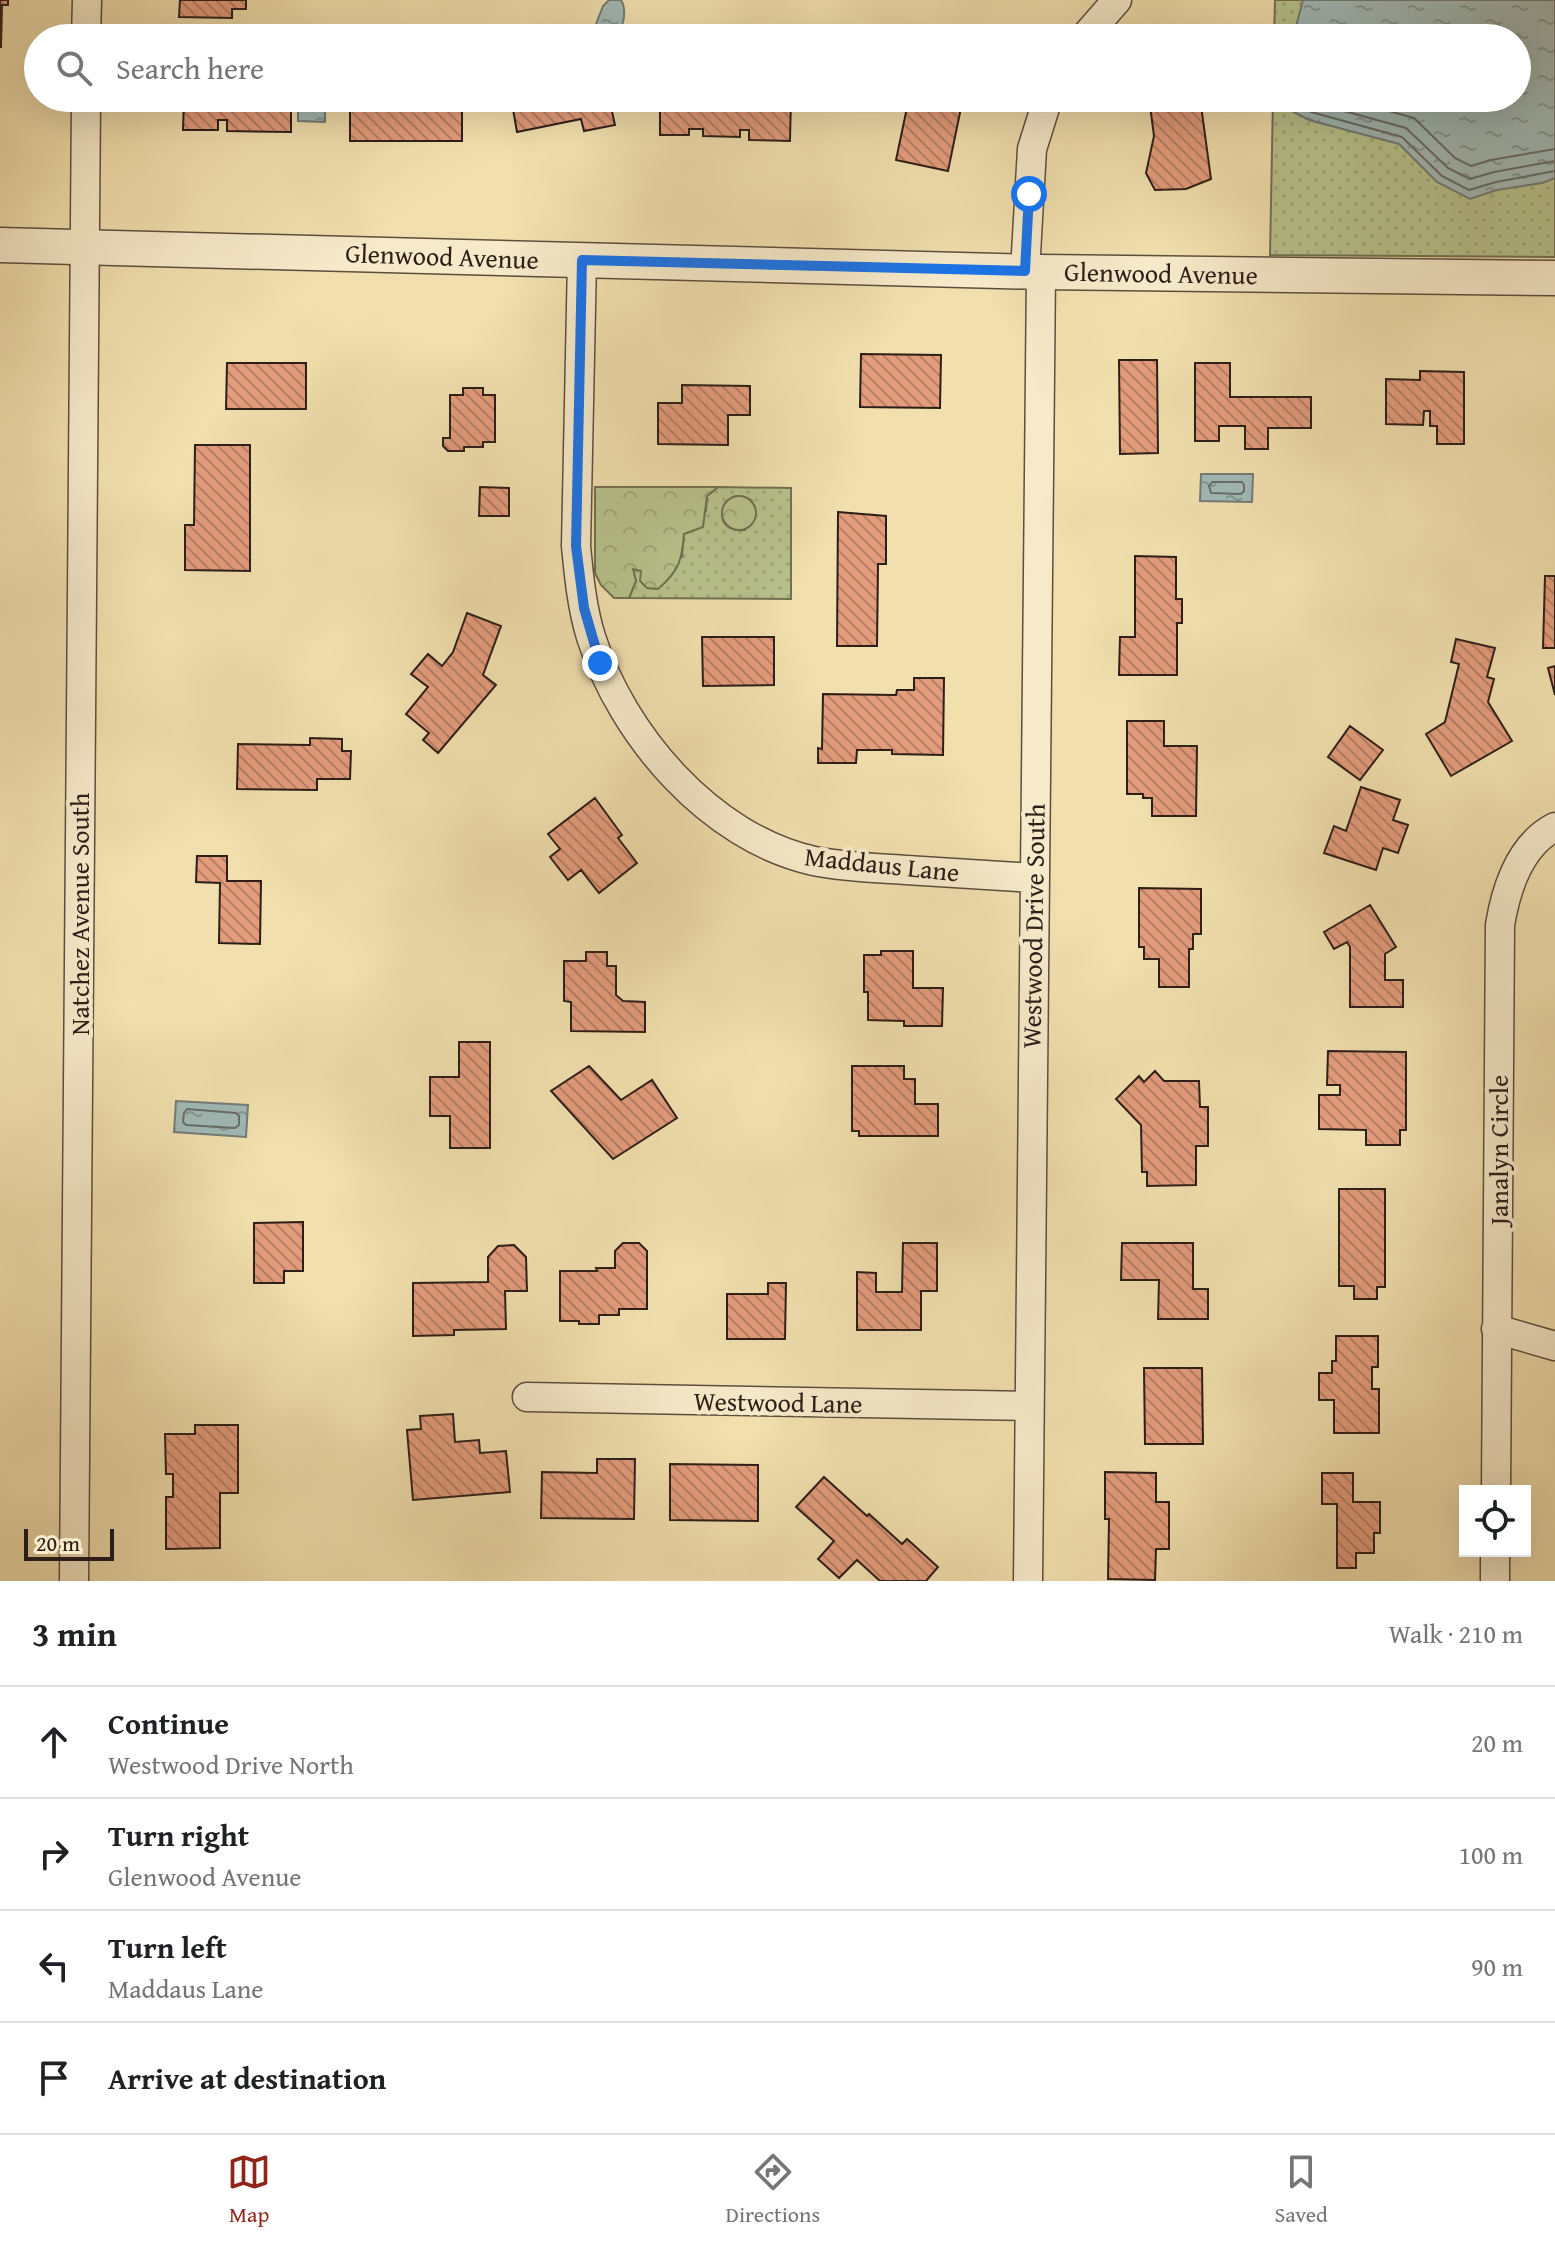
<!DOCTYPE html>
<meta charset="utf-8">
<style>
body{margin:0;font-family:"Gentium Book Plus",serif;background:#f2f2f2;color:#202124}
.controls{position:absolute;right:24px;bottom:24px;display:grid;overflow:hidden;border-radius:0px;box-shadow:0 8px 32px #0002}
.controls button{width:72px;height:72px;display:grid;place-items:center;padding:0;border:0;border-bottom:2px solid #e0e0e0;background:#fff;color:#202124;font:40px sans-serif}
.scale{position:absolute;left:24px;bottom:20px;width:90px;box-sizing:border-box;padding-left:8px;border:4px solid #2d1e18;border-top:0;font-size:22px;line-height:28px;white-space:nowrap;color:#2d1e18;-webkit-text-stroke:6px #f6eaca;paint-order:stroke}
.stop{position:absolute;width:24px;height:24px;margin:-18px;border:6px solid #1a73e8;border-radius:50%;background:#fff}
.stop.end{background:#1a73e8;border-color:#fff;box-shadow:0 2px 8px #0008}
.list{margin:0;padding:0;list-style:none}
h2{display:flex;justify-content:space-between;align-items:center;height:104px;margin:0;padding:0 32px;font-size:34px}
h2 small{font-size:26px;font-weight:400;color:#757577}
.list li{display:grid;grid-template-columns:52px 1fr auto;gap:24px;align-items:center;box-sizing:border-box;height:112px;padding:0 32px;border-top:2px solid #e0e0e0}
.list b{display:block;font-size:30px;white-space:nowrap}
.list p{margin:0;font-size:26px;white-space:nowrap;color:#757577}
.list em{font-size:26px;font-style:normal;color:#757577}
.icon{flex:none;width:44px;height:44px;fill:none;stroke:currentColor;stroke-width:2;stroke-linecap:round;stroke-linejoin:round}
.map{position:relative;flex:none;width:1555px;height:1581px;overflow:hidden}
.search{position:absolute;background:#fff;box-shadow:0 8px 32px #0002;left:24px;right:24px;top:24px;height:88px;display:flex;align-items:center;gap:20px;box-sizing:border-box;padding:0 28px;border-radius:44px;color:#757577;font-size:30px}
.sheet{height:552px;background:#fff}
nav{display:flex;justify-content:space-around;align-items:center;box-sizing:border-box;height:112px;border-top:2px solid #e0e0e0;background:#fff;font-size:22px;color:#757577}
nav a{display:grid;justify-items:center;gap:4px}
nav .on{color:#8f2418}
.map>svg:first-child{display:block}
.grass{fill:url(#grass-dots);stroke:#727052;stroke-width:2;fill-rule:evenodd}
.forest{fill:url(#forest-crowns);stroke:#727052;stroke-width:2}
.water{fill:url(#water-ripples);stroke:#737b77;stroke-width:2}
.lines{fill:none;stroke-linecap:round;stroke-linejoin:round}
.shore{stroke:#676c67;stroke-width:2}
.building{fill:url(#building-back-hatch);stroke:#2d1e18;stroke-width:2}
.minor-casing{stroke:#5e4e3e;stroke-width:31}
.tertiary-casing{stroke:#5e4e3e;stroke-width:37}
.minor{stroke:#f6eaca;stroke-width:28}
.tertiary{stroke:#f6eaca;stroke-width:34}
.route{stroke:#1a73e8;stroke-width:10}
.labels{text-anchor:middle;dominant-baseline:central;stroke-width:8;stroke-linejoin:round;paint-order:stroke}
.street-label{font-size:26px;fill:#2d1e18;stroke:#f6eaca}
</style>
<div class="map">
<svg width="1555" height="1581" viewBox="0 0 1555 1581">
<defs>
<pattern id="grass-dots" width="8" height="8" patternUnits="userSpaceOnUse" patternTransform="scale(2)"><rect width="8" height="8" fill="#b7c28c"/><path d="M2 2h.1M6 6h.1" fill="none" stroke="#9ea678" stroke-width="1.8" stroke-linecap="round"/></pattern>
<pattern id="forest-crowns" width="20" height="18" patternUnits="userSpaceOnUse" patternTransform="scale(2)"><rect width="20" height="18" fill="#b7c28c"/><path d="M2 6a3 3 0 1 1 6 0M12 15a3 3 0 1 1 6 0" fill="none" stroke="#9ea678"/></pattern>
<pattern id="water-ripples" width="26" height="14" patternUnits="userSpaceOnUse" patternTransform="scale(2)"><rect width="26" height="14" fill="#a1b9b6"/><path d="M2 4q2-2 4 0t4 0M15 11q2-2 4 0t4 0" fill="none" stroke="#849693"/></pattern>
<pattern id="building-back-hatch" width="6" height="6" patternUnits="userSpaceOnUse" patternTransform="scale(2)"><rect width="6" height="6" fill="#e39c7c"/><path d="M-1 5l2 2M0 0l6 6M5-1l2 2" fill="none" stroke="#b87f65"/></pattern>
</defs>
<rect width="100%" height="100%" fill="#f1dfae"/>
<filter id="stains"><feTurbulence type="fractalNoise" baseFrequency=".0025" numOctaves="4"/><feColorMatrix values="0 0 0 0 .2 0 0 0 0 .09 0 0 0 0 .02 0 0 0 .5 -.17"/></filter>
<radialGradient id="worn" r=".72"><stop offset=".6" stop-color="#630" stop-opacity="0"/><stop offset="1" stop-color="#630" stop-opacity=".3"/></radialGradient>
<path class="grass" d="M1275,0H1555V257L1270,255L1273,98H1517V38H1274Z
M718,487L791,488V599L629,598L636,581L632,569L641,571L682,557L684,533L706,511L707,496ZM736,496L747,498L752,501L745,530C719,533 714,508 736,496Z"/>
<path class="forest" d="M595,487H718L707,496L703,527L684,534C682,560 679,571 658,589L647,588L640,581L641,571L633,569L636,581L629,598H614L601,585L595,573Z
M722 513a17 17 0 1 1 34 0a17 17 0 1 1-34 0Z"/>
<path class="water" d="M621,0C628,12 623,26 617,38H595L593,32L603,6L609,0Z
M1303,0H1555V178L1542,183L1497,190L1470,199L1437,182L1399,144L1309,120L1290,110L1287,98H1517V38H1293Z
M298,98H325V122L298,121Z
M1201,474H1253L1252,502L1200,501Z
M176,1101L248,1105L246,1137L174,1132Z"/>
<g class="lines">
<path class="shore" d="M1295,98L1298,105L1311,112L1402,137L1442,176L1469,190L1496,182L1555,171
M1306,98L1315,103L1406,128L1448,168L1470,179L1494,172L1555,161
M1342,98L1414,118L1455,158L1471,166L1491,160L1555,149
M1212,482H1242L1244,485V491L1241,494L1211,493L1209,486Z
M187,1109L236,1113L239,1116V1125L235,1128L186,1125L183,1122L184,1113Z"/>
</g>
<path class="building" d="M0,0H8V5H2L1,48Z
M180,0H246V9H232V18L179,17Z
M184,98H291V132L227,131V120H218V130H183Z
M350,98H462V141H350Z
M511,98H609L615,125L584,131L581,119L517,132Z
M660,98H791L790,141L749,140V130H740V137L703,136V129H689V135H660Z
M909,98H963L948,171L896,160Z
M1149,98H1200L1211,179L1186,189L1155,190L1146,173L1154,136Z
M861,354L941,355L940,408L860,407Z
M1119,360H1157L1158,453L1120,454Z
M227,363H306V409H226Z
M1195,363H1230V397H1311V428H1268V449H1245V426H1219V441H1195Z
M1420,371L1464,372V444H1437V426H1430V411H1424L1423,425L1386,424V379L1420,380Z
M682,385L750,386V415H728V445L658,444V403H682Z
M463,388H483V395H495V442H483V447H464V451H448L443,446V438H450V395H463Z
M195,445H250V571L185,570V525H194Z
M480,487L509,488V516H479Z
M838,512L886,516V564H878L877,646H837Z
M1135,556L1176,557V599H1182V623H1177V675H1119L1120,637H1135Z
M1545,576H1555V648H1543Z
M467,613L501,626L483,675L496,685L438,753L423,740L429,733L406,714L428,687L411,674L428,654L442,666L453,652Z
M702,637H774V685L703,686Z
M1456,639L1495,648L1487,677L1494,679L1488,702L1512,741L1451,776L1426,734L1445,722L1459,664L1451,662Z
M1555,666V695L1548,668Z
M914,678H944L943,755L892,754V750H857L856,763H818V748L822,749L823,694L896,695L897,690H914Z
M1127,721H1164V746H1197L1196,816H1152V798H1143V794H1127Z
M1350,726L1383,750L1360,780L1328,757Z
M310,738L342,739V751H351L350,779H317V790L237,789L238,744L310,745Z
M1361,787L1400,800L1393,820L1408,825L1398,853L1383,848L1376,870L1324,853L1334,826L1346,831Z
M595,798L622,835L618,838L637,863L599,893L581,870L568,880L550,857L560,849L548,834Z
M197,856H227V881H261L260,944L219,943L220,883L196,882Z
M1139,888L1201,889V934H1193V949H1189V987H1159V959H1144V947H1139Z
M1370,905L1396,947L1385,954V980H1403V1007H1350V947L1347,942L1334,949L1324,932Z
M881,951H913V988H943L942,1026H904V1021L868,1020V992H864V955H881Z
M586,952H607V966H616V995L623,1001L645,1002V1032L571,1031V1002L564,1001V961H586Z
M459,1042H490V1148H450V1116H430V1077H459Z
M1328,1051L1406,1052V1130H1400V1145H1366V1130L1319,1129V1095H1340V1085H1327Z
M589,1066L621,1100L652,1080L677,1118L613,1159L551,1091Z
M852,1066H904V1079H915V1104H938V1136H859V1131H852Z
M1155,1071L1164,1081H1199L1200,1107H1208V1146H1196V1185L1147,1186V1172H1142L1141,1125L1116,1099L1139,1076L1144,1082Z
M1339,1189H1385V1287H1377V1299H1354V1286H1339Z
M303,1222V1271H284V1283H254V1223Z
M623,1243H639L647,1251V1309H619V1315H599V1324H579V1321H560V1271H597L596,1268H615V1251Z
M903,1243H937V1291H921V1330H857V1272L876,1273V1292H902Z
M1122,1243H1193V1289H1208V1319H1158L1159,1280H1121Z
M514,1245L526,1257L527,1291H505L506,1329L454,1330V1335L413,1336V1283L488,1282V1257L498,1246Z
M768,1283H786L785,1339H727V1294H768Z
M1336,1336H1378V1367H1372V1389H1379V1433H1334V1400H1319V1373H1332V1361H1336Z
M1144,1368H1202L1203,1444H1145Z
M453,1414L455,1442L479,1440L480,1453L506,1451L510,1492L413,1500L407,1430L421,1429L420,1416Z
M195,1425H238V1493H220V1548L166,1549V1497H173V1474H166L165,1434H195Z
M597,1459H635L634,1519L541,1518L542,1472L597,1473Z
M670,1464L758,1465V1521L670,1520Z
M1105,1472L1156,1473V1502H1169V1549H1156L1155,1580L1108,1579L1109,1519H1105Z
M1322,1473H1353V1502H1380V1533H1374V1553H1356V1568H1337V1504H1322Z
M824,1477L867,1516L869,1514L902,1544L907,1539L938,1567L926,1581H880L857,1560L839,1578L818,1559L834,1541L796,1507Z"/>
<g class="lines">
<g class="minor-casing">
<path id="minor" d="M86,38L87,0
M1084,38L1117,0
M582,260L576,546C579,577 582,608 591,637C622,735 710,838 814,861C844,867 875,868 906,870C948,873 991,875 1034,878
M1025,271L1032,149L1048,98
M1496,1329L1555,1346
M527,1397L1029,1406
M1496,1491L1500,925C1506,889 1520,845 1555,827
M74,1581L86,98
M1028,1581L1041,272
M1495,1581V1551"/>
</g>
<g class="tertiary-casing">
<path id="tertiary" d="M0,245L1041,272L1555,278"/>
</g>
<use href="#minor" class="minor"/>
<use href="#tertiary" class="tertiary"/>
</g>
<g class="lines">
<path class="route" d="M600,663L584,608L576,546L582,260L1025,271L1029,194"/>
</g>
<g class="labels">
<g class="street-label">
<text transform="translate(442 256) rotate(2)">Glenwood Avenue</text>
<text transform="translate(1161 273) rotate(1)">Glenwood Avenue</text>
<text transform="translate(882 864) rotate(6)">Maddaus Lane</text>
<text transform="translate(79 914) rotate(-90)">Natchez Avenue South</text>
<text transform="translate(1033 926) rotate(-89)">Westwood Drive South</text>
<text transform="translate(1498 1150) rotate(-90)">Janalyn Circle</text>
<text transform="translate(778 1402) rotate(1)">Westwood Lane</text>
</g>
</g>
<rect width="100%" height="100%" filter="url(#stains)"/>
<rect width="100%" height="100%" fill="url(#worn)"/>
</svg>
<div class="controls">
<button><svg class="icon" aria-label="locate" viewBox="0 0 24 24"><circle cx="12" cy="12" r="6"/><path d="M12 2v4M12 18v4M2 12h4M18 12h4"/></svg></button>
</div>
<div class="scale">20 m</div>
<div class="stop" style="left:1029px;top:194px"></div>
<div class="stop end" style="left:600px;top:663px"></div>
<div class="search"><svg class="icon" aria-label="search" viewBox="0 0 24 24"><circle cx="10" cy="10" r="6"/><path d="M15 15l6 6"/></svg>Search here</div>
</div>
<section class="sheet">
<h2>3 min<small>Walk · 210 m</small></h2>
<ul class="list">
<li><svg class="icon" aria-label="ahead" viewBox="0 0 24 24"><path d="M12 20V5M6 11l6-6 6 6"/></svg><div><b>Continue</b><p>Westwood Drive North</p></div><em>20 m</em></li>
<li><svg class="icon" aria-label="right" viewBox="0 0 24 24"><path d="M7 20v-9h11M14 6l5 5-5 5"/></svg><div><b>Turn right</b><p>Glenwood Avenue</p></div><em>100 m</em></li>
<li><svg class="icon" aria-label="left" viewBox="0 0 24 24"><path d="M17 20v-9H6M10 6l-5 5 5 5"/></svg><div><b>Turn left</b><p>Maddaus Lane</p></div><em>90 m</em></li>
<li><svg class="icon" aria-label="arrive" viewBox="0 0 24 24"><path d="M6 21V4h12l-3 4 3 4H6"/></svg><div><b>Arrive at destination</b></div></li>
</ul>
</section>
<nav>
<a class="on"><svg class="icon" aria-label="map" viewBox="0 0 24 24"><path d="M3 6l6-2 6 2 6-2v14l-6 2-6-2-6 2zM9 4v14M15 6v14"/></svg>Map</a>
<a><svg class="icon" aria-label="directions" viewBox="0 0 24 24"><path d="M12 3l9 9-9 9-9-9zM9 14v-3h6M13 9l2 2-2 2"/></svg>Directions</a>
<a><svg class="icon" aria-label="saved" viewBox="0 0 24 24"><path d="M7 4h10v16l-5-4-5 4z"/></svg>Saved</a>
</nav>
